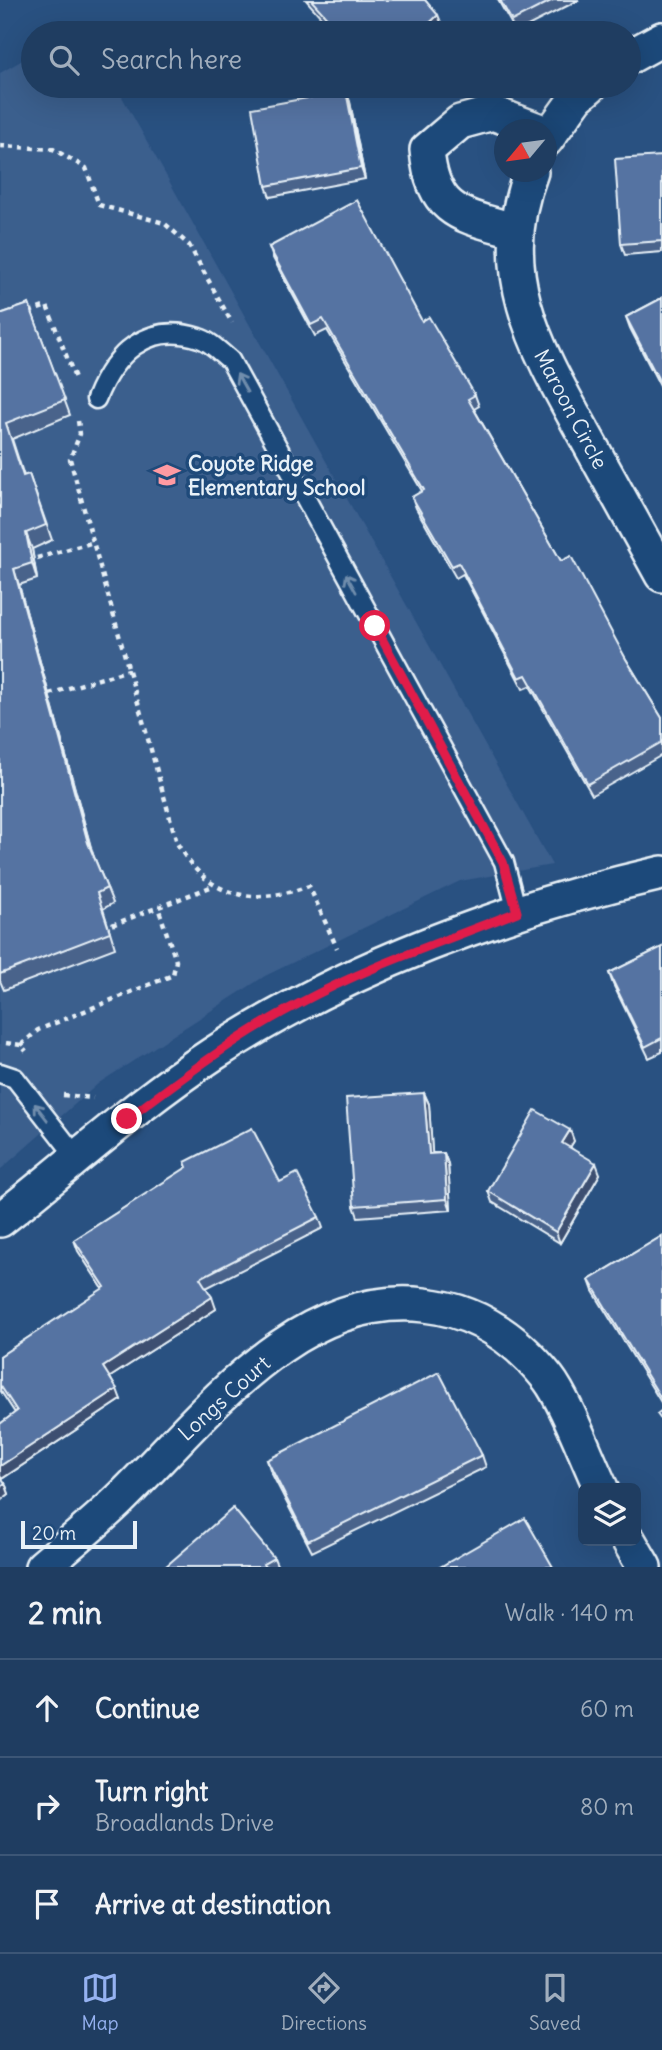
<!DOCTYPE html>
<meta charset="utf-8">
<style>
body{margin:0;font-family:Delius,sans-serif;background:#274467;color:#f1f3f6}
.controls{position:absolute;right:21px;bottom:21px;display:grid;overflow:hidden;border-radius:10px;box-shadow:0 7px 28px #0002}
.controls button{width:63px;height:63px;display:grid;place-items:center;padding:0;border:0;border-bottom:2px solid #3c5676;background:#1f3d61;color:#f1f3f6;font:35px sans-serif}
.compass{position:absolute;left:494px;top:119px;width:63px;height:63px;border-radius:50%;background:#1f3d61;box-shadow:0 7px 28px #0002;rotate:241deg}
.scale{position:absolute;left:21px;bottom:18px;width:116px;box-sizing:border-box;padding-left:7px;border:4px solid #e8f1f8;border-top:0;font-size:19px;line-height:24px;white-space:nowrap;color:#e8f1f8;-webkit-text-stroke:5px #1f4a7a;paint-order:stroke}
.stop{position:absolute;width:21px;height:21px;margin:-16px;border:5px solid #e11d48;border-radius:50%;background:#fff}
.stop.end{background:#e11d48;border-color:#fff;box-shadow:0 2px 7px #0008}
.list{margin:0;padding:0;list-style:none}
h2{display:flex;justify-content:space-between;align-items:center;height:91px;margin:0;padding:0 28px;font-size:30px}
h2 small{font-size:23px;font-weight:400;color:#a1aebd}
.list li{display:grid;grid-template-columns:46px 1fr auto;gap:21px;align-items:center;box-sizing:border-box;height:98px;padding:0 28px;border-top:2px solid #3c5676}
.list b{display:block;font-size:26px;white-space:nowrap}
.list p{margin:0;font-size:23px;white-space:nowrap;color:#a1aebd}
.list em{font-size:23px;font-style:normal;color:#a1aebd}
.icon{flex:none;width:38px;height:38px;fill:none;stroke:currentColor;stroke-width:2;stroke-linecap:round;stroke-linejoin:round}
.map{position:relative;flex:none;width:662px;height:1567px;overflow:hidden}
.search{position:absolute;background:#1f3d61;box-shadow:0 7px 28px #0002;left:21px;right:21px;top:21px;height:77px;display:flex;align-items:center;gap:18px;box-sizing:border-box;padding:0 24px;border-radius:38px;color:#a1aebd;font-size:26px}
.sheet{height:385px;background:#1f3d61}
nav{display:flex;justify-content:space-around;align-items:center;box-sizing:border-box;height:98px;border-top:2px solid #3c5676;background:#1f3d61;font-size:19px;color:#a1aebd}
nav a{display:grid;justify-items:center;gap:4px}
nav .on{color:#95b2f1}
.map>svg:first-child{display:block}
.built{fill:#3a5e8d}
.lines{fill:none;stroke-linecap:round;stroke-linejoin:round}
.service-casing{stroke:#e8f1f8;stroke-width:23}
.minor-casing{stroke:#e8f1f8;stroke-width:38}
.path{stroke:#e8f1f8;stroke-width:4.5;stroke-dasharray:5 5;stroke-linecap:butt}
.service{stroke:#1f4a7a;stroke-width:18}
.minor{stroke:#1f4a7a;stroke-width:33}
.wall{fill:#49638b;stroke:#e8f1f8;stroke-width:2}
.shaded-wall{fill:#3c5071;stroke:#e8f1f8;stroke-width:2}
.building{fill:#5573a2;stroke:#e8f1f8;stroke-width:2}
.oneway{stroke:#6f8dac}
.route{stroke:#e11d48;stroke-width:9}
.labels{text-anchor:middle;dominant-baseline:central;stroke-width:7;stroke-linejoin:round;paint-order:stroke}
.street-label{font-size:21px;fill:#e8f1f8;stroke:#1f4a7a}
.poi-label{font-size:21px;font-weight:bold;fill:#e8f1f8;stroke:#1f4a7a;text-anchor:start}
</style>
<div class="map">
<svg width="662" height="1567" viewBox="0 0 662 1567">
<rect width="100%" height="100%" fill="#295181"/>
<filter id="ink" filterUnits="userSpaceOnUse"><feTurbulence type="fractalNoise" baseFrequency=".0143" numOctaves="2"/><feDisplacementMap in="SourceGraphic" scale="14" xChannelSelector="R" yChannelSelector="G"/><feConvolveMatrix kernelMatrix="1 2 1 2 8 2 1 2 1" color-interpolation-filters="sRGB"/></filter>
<g filter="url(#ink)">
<path class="built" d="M33,54V86H116L552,865L460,881L265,976L99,1083L0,1170V73Z"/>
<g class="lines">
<g class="service-casing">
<path id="service" d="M96,399C114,354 147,321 199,338C210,341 221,353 230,360L504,862L517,912
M0,1073L15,1078L78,1159"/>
</g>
<g class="minor-casing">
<path id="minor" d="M629,57L662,39
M546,140L577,97L590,86
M531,172C491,274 539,352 587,439C612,484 637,529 662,575
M517,231C465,216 432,215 427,150L460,122L493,113L538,130
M0,1220C70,1165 138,1103 213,1054C347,967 506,908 662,873
M629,1541L644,1567
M42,1567C68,1545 94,1524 118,1501C201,1421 294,1290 424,1305C475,1310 516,1338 548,1378C566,1401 587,1459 601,1488"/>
</g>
<path class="path" d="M0,146L53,149L86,168L99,205L164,223L189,245L232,323
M29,312L47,306L75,378
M78,421L80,434L70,459L177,843C208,899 253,906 309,886L337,948
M37,558L94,542
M49,694L129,670
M112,925L213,886
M6,1043L21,1045L26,1051
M21,1045L38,1030L173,975L176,961L158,907
M63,1095L93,1098"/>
<use href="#service" class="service"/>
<use href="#minor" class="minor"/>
</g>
<path class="wall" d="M306,0H425L443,27L435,33H335Z
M498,0H579L516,32Z
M346,91L350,102L365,179L270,197L266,186Z
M662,156V252L625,255L621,244Z
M269,247L422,321L475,395L479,406L474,409L561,561L626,659L662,718V755L592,795L530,686L523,689L463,574L456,578L416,508L412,497L422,491L327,330L315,336L273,258Z
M662,298V390L630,328L626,317Z
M29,304L70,415L12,439L24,476L29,474L52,540L32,549L37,579L19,585L92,852L113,903L103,909L115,948L4,990L0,981V314Z
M662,947V1052L649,1058L613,984L609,973Z
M424,1093L429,1104L432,1153H444L448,1164L451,1210L358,1217L354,1206Z
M574,1141L570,1147L600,1174L560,1243L492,1202L488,1191Z
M185,1162L280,1182L319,1217L323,1228L206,1288L216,1309L110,1377L121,1400L2,1479L5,1483L9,1494L0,1501V1424L15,1413L0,1390V1356L103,1289L78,1251L74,1240L187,1168Z
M662,1236V1404L593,1291L589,1280Z
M482,1455L486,1467L312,1552L271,1472L267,1460Z
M274,1558L278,1567H165Z"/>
<path class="shaded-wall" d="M438,15L443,27L435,33H419Z
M346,91L350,102L365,179L361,168Z
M26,533L32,549L37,579L32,563Z
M14,569L19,585L94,858L88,843Z
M424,1093L429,1104L433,1165L429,1154Z
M570,1130L574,1141L566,1154L562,1143Z
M444,1153L448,1164L451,1210L447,1199Z
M596,1163L600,1174L560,1243L556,1232Z
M212,1297L216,1309L107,1379L103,1367Z
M117,1389L121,1400L0,1480V1466Z
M5,1483L9,1494L0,1501V1487Z"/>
<path class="building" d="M311,0H425L438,15L419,33H341Z
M500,0H553L512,21Z
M346,91L361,168L266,186L252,108Z
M662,156V241L621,244L615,159Z
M357,200L422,321L429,317L475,395L468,399L561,561L571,556L626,659L662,718V742L588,784L526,675L519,678L459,563L452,566L412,497L424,490L323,319L311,325L269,247Z
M662,298V386L626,317Z
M29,304L65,400L6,423L23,476L29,474L46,525L26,533L32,563L14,569L88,843L107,888L97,893L110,932L0,974V314Z
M662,947V1038L645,1047L609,973Z
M424,1093L429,1154L444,1153L447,1199L354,1206L346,1098Z
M535,1110L570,1130L562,1143L596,1163L556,1232L488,1191Z
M252,1128L280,1182L297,1173L319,1217L200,1278L212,1297L103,1367L117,1389L0,1466V1424L17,1411L0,1385V1356L105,1287L74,1240L187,1167L185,1162Z
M662,1236V1400L589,1280Z
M439,1372L482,1455L308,1541L267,1460Z
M662,1410V1421L657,1414Z
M0,1476L5,1483L0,1487Z
M233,1508L274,1558L263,1564L265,1567H165Z
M525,1518L553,1567H440Z"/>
<defs><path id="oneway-shaft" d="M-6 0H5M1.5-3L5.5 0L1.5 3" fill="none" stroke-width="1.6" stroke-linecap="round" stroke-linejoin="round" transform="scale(1.75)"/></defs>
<g class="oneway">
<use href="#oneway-shaft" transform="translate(242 383) rotate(-119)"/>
<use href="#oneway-shaft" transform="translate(351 583) rotate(-119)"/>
<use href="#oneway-shaft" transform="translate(41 1112) rotate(-128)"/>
</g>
</g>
<g class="lines" filter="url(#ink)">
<path class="route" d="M127,1119C183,1077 238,1035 300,1003C368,966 445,941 517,912L503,862L375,626"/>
</g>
<defs>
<g id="school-bare" transform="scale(2.1)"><path d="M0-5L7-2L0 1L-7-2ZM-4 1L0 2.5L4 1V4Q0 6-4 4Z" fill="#ff9aa2" stroke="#1f4a7a" stroke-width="2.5" paint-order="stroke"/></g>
</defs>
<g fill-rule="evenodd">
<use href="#school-bare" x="167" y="475"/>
</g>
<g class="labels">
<g class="street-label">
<text transform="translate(571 409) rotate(62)">Maroon Circle</text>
<text transform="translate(224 1398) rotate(-42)">Longs Court</text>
</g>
<g class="poi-label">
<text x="188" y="463">Coyote Ridge<tspan x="188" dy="24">Elementary School</tspan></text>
</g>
</g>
</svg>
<div class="controls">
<button><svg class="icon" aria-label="layers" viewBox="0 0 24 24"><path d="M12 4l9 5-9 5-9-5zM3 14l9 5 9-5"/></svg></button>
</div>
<svg class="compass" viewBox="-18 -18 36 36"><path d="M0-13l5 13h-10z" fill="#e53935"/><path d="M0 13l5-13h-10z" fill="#a1aebd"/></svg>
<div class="scale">20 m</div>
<div class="stop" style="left:375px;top:626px"></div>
<div class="stop end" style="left:127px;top:1119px"></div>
<div class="search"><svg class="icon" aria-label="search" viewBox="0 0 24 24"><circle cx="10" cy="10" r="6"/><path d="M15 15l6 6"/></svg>Search here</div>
</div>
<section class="sheet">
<h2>2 min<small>Walk · 140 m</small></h2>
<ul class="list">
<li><svg class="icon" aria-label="ahead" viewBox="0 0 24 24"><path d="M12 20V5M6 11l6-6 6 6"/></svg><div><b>Continue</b></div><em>60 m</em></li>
<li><svg class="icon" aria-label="right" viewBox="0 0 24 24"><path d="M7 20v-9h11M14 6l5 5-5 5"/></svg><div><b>Turn right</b><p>Broadlands Drive</p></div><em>80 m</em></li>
<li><svg class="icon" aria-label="arrive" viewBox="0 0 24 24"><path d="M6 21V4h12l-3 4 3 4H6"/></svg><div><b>Arrive at destination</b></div></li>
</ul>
</section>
<nav>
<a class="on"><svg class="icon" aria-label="map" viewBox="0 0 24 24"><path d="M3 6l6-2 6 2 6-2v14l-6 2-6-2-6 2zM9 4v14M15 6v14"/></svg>Map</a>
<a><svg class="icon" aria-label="directions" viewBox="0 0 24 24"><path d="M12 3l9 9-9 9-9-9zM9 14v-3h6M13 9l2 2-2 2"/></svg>Directions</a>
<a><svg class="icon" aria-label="saved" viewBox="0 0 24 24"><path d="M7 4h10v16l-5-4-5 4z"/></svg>Saved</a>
</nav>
